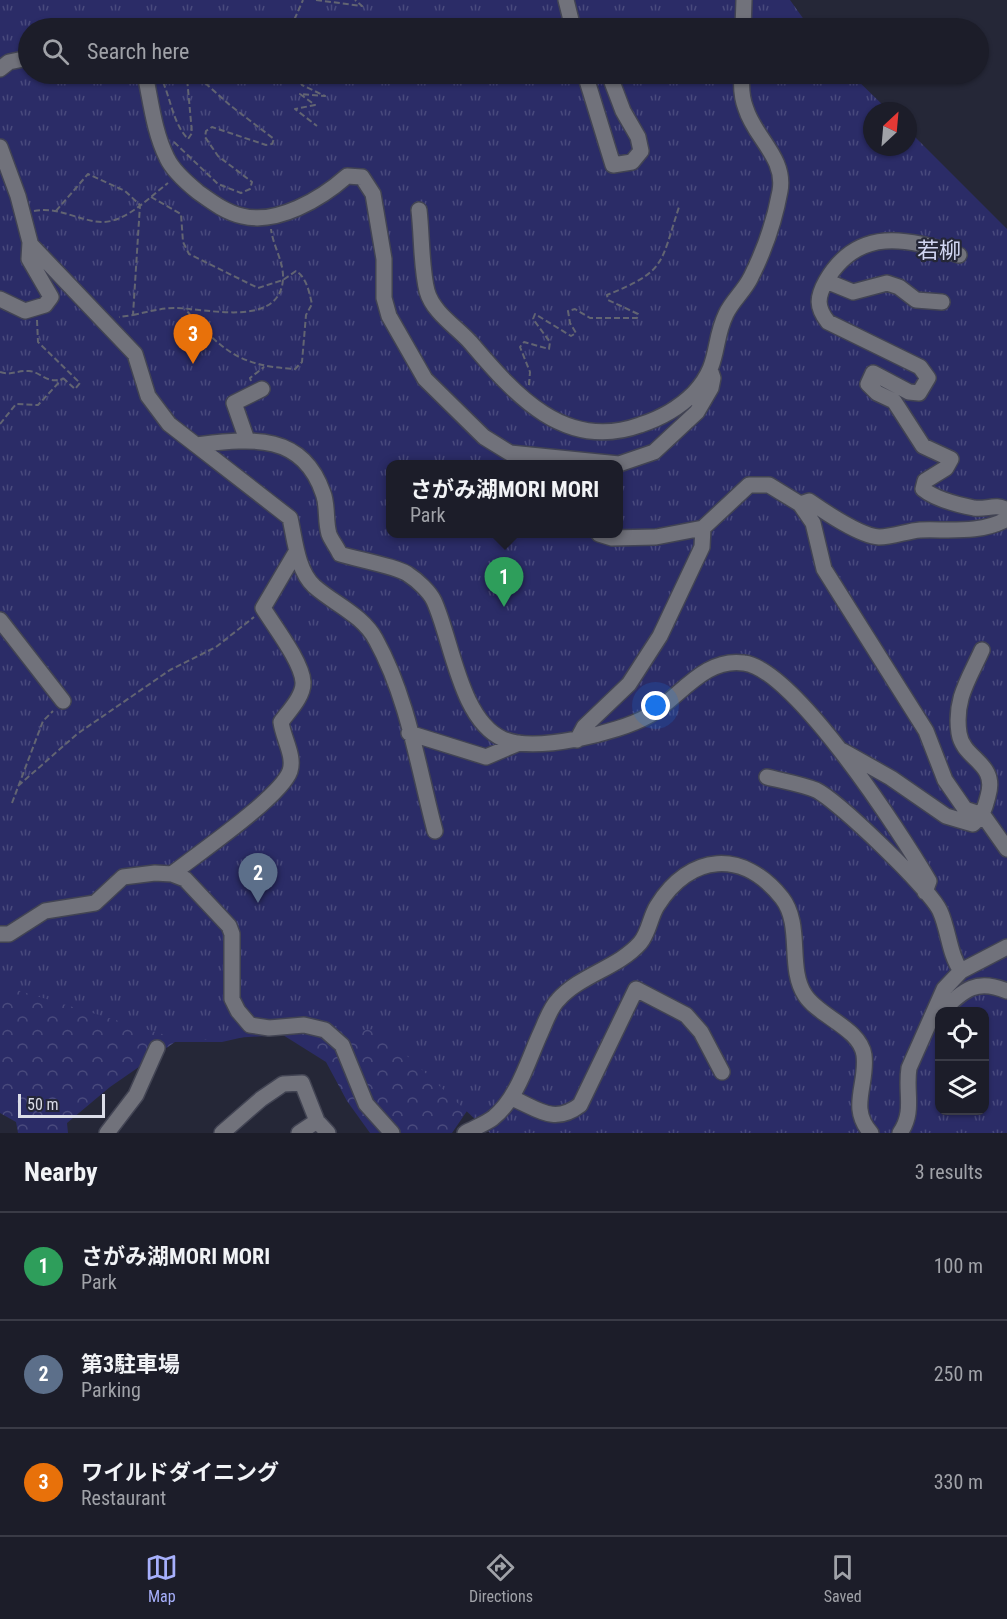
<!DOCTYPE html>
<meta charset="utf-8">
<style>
body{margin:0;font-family:"Roboto Condensed","Noto Sans JP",sans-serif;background:#292a35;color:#f1f3f6}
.controls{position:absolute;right:18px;bottom:18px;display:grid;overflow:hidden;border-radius:12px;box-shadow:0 2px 4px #0004}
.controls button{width:54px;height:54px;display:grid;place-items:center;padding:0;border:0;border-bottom:2px solid #3a3b46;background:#1c1d29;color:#f1f3f6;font:30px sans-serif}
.compass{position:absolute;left:863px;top:102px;width:54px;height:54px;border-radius:50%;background:#1c1d29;box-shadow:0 2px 4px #0004;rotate:26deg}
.scale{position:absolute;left:18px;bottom:15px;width:87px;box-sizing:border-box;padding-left:6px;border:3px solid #dbdde8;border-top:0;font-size:16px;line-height:21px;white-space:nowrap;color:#dbdde8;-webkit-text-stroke:4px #252737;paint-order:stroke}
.you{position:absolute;left:656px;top:706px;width:21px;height:21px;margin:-15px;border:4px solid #fff;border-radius:50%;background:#1a73e8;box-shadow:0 0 0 9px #1a73e833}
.badge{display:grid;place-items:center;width:39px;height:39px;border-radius:50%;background:#a7b0fc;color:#fff;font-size:20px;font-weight:700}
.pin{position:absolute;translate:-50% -50px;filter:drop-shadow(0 2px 3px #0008)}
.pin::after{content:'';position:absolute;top:32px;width:21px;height:18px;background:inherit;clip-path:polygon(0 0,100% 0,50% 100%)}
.popup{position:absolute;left:386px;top:460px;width:237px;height:78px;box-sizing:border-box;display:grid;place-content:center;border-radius:12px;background:#1c1d29;filter:drop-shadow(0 2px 4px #0005);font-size:20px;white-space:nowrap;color:#a0a2a8}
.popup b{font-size:22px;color:#f1f3f6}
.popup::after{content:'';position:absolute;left:50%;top:100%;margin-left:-12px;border:12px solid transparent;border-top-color:#1c1d29}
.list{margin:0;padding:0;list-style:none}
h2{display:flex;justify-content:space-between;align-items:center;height:78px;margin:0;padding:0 24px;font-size:26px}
h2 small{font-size:20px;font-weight:400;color:#a0a2a8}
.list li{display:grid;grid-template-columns:39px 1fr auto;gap:18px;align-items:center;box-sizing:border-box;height:108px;padding:0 24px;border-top:2px solid #3a3b46}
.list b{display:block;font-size:22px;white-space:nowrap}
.list p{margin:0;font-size:20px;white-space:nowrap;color:#a0a2a8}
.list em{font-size:20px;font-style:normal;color:#a0a2a8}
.icon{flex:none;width:33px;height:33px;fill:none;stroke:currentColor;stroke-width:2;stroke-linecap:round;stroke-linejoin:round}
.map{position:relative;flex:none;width:1007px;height:1133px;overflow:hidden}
.search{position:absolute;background:#1c1d29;box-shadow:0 2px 4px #0004;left:18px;right:18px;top:18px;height:66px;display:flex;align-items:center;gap:15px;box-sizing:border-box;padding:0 21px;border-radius:33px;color:#a0a2a8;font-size:22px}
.sheet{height:402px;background:#1c1d29}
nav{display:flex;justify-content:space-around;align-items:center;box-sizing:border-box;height:84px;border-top:2px solid #3a3b46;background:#1c1d29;font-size:16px;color:#a0a2a8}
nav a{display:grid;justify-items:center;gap:3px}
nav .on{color:#a7b0fc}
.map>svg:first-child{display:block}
.forest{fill:url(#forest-crowns)}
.park{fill:url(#park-tufts);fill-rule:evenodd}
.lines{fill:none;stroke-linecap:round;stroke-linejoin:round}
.minor-casing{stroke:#424453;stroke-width:18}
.path{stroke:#626472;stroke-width:2;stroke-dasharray:6 3;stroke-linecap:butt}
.minor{stroke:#71727b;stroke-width:15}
.labels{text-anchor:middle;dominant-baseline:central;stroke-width:4.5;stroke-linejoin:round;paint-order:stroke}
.quarter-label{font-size:22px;fill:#d1d6f2;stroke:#252737}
</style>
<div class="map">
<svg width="1007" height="1133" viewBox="0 0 1007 1133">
<defs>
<pattern id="forest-crowns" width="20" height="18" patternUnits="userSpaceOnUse" patternTransform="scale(1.5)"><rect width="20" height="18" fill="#2b2c67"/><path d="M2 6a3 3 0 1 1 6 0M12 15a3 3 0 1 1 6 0" fill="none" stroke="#494a7d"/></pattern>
<pattern id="park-tufts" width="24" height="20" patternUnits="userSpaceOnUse" patternTransform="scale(1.5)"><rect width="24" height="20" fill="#2b2c67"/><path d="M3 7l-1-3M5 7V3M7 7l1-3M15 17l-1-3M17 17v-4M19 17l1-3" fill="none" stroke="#494a7d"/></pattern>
</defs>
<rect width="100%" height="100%" fill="#252737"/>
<path class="forest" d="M331,875L467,1111L452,1133H370L347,1101L326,1062L275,1030L222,1042H175L110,1087L67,1123L68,1133H18L16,1122L0,1113V935Z"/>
<path class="park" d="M0,0H790L810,28H28V74H851L889,111H872V147H908V130L1007,229V1133H490L378,1029L185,1041L0,985ZM390,464H618V534H390ZM940,1011H984V1110H940Z"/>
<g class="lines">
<g class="minor-casing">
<path id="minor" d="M566,0L573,28
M743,28L744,0
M0,69L9,62L28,58
M145,74C151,102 154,132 167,158C173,171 187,183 198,192C212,202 225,212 242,216C277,225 321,199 347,176L362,177L373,194L384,259V298L389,316L425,379L484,437L510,453L619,464L654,452L697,412L711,388L713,378L710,369
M585,74L613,165L632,162L641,151L638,137L623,111L609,74
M0,147L18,196L30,242L29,259L51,297L45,305L25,311L0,299
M419,210C422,235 421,268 427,291C433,313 457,327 471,343C515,395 565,452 640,425C662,418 678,409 694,393C721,364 712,343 726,314C732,301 745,290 751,277C764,251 775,219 780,191C786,158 755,138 746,109C742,99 741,85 742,74
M31,245L135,354L148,396L169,424L290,518C295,540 297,570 314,586C334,604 363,615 376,640C408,698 418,767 435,831
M959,255C907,238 858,226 826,281C817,297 816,307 828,322L920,367L928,378L919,393L909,392L873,373L868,384L877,393L894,401L923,446L951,459L946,468L925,481L923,489C935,499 959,505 974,508C986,510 996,503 1007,510
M826,281L853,292L887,283L899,287L916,300L942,302
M247,440L234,403L262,389
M196,445C249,439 302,431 323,493C328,505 325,521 329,534C331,540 337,547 340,554C355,559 400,567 409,575C417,580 430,592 434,601C452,640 460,720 503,739C535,753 618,733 648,716C679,699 703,657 744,663C795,669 902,835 929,881L925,892
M800,504L809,501C825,512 860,536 879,537C893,537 907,531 920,530C949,529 980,534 1007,519
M599,534L612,538L656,537L703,528L749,485H769L800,504L813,523L824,569L926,731L945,780L965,809L983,815L1007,849
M0,620L63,701
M409,733L486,757L519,743
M577,740L584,727L629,684L660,636L702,547L703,528
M843,751L891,778L946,816L973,824C983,815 985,808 988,796C998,762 963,760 959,733C954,699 969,679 982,650
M767,777C783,781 801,784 816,790C837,800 931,890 940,911C949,931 949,954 961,971
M172,874C197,854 281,797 290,771C295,756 283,738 281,722C288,712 304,696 303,682C302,662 274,626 263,608L296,552
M0,934H9L45,911L95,903L123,877L155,873L172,874L185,879L229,926L232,934V999L238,1011L250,1025L269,1028L304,1025L325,1030L342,1045L366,1104L392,1133
M942,1011C964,990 976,978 1007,991
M512,1098C538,1109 554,1125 580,1105L636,989L686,1015L701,1032L722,1072
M107,1133L136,1095L157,1048
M222,1133L261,1099L283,1084L302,1083L317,1121L328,1133
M299,1133L317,1121
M465,1133C474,1128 485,1124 493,1118C518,1098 528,1060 541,1032C546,1021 550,1008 558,1000C580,975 618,968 640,943C649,933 650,917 657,906C690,853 743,849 782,898C803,925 787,968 805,995C819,1017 860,1028 864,1055C868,1084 848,1108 871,1133
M900,1133C915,1111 905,1093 909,1068L944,989L961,971L1007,947"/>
</g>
<path class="path" d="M316,0L362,6L355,0
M298,28L295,18L303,0
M159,74C171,95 171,121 188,139L192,133L187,78L189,74
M296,74L302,85L325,96L300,94L315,105L295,109L317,126
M174,142L218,184L241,193L250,189L252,182L218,156L205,137L206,131L212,127L266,145L272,144L274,139L231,106L195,74
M151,197L181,214L183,242L189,254L258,288L283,280L296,271C307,278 309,292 312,304L306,315L302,362L295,369C238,366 222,350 185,309
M34,211C59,206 80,222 104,222C127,221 151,196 168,183
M56,211L88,174L125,191L140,205L133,315L119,317
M133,315C147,312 161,308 175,308C205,308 280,329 283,279C284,262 273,246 271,229
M37,320L38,342L80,383L75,389L63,378
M0,372C12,376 17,370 29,371C41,372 47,384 61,379
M251,381L250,378L264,367
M529,385L530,372L520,347L524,342L549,349L550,342L533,319L535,314L571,336L576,333L570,323L568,311L575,309L590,318H637L638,314L608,300L607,295C666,271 660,265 679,207
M0,424L16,404L38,405L63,378
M18,786L77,734L170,670L216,647L254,617
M12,803L43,721L53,711"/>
<use href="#minor" class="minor"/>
</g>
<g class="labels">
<g class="quarter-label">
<text x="939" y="250">若柳</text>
</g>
</g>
</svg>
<div class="controls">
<button><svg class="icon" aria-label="locate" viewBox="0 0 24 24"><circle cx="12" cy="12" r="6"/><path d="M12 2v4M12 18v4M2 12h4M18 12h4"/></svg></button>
<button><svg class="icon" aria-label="layers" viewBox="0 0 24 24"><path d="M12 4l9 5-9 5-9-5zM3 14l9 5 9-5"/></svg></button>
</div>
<svg class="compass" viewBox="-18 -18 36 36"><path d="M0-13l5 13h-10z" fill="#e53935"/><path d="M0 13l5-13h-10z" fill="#a0a2a8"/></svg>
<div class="scale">50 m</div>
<div class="you"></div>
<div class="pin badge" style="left:504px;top:607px;background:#2e9e5b">1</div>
<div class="popup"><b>さがみ湖MORI MORI</b>Park</div>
<div class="pin badge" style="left:258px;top:903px;background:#5c6f8a">2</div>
<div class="pin badge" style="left:193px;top:364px;background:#e8710a">3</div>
<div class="search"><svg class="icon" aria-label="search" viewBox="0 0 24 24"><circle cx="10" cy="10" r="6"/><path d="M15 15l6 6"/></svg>Search here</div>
</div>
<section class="sheet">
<h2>Nearby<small>3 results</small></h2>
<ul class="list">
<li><span class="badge" style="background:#2e9e5b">1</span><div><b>さがみ湖MORI MORI</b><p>Park</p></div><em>100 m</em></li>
<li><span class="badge" style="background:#5c6f8a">2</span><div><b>第3駐車場</b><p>Parking</p></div><em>250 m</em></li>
<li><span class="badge" style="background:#e8710a">3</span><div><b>ワイルドダイニング</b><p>Restaurant</p></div><em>330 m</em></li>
</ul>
</section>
<nav>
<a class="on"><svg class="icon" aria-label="map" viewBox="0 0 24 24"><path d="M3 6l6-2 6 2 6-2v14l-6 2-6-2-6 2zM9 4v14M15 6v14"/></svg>Map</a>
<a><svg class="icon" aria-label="directions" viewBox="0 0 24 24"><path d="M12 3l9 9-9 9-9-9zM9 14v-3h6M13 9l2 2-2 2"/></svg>Directions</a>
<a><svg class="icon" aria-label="saved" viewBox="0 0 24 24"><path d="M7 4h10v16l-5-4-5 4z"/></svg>Saved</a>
</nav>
